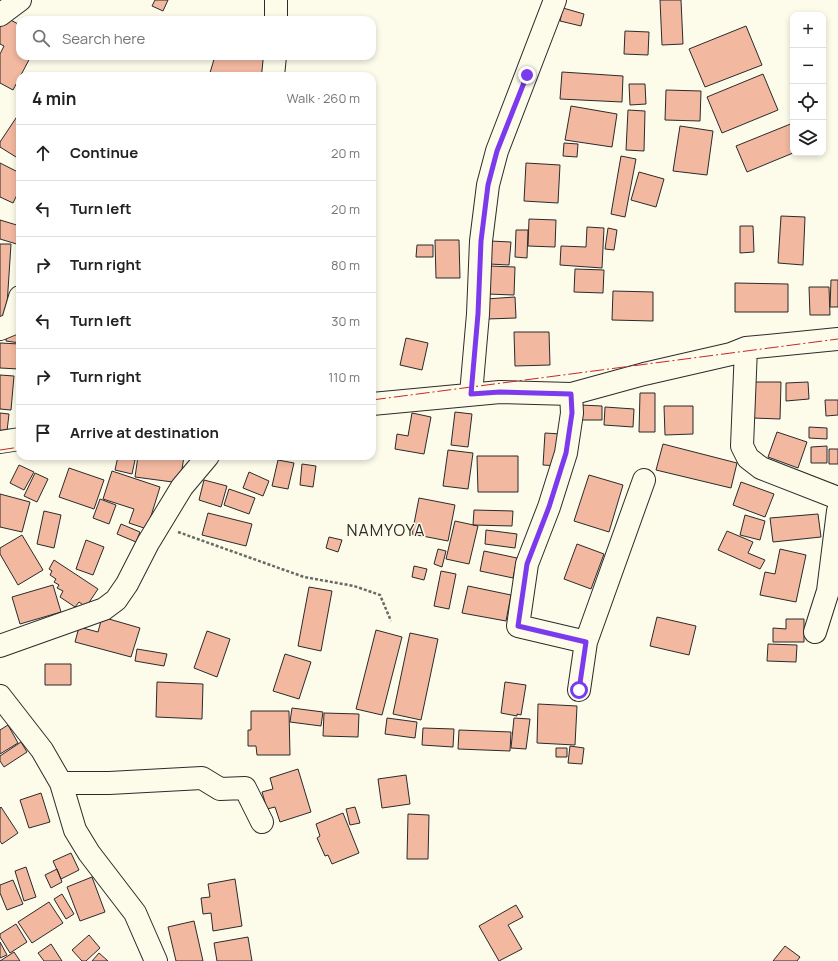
<!DOCTYPE html>
<meta charset="utf-8">
<style>
body{margin:0;font-family:Manrope,sans-serif;background:#f2f2f2;color:#222}
.controls{position:absolute;right:12px;top:12px;display:grid;overflow:hidden;border-radius:8px;box-shadow:0 2px 6px #0003}
.controls button{width:36px;height:36px;display:grid;place-items:center;padding:0;border:0;border-bottom:1px solid #e0e0e0;background:#fff;color:#222;font:20px sans-serif}
.stop{position:absolute;width:12px;height:12px;margin:-9px;border:3px solid #7c3aed;border-radius:50%;background:#fff}
.stop.end{background:#7c3aed;border-color:#fff;box-shadow:0 1px 4px #0008}
.list{margin:0;padding:0;list-style:none}
h2{display:flex;justify-content:space-between;align-items:center;height:52px;margin:0;padding:0 16px;font-size:17px}
h2 small{font-size:13px;font-weight:400;color:#767676}
.list li{display:grid;grid-template-columns:26px 1fr auto;gap:12px;align-items:center;box-sizing:border-box;height:56px;padding:0 16px;border-top:1px solid #e0e0e0}
.list b{display:block;font-size:15px;white-space:nowrap}
.list em{font-size:13px;font-style:normal;color:#767676}
.icon{flex:none;width:22px;height:22px;fill:none;stroke:currentColor;stroke-width:2;stroke-linecap:round;stroke-linejoin:round}
.map{position:relative;flex:none;width:838px;height:961px;overflow:hidden}
.search{position:absolute;background:#fff;box-shadow:0 2px 6px #0003;left:16px;top:16px;width:360px;height:44px;display:flex;align-items:center;gap:10px;box-sizing:border-box;padding:0 14px;border-radius:12px;color:#767676;font-size:15px}
.panel{position:absolute;background:#fff;box-shadow:0 2px 6px #0003;left:16px;top:72px;width:360px;height:388px;border-radius:12px}
.map>svg:first-child{display:block}
.building{fill:#f2b8a0;stroke:#2b2b2b}
.lines{fill:none;stroke-linecap:round;stroke-linejoin:round}
.minor-casing{stroke:#2b2b2b;stroke-width:24}
.path{stroke:#6a6964;stroke-width:2.5;stroke-dasharray:3 2;stroke-linecap:butt}
.minor{stroke:#fdfbea;stroke-width:22}
.power{stroke:#c62828;stroke-width:1;stroke-dasharray:14 3 2 3;stroke-linecap:butt}
.route{stroke:#7c3aed;stroke-width:5}
.labels{text-anchor:middle;dominant-baseline:central;stroke-width:3;stroke-linejoin:round;paint-order:stroke}
.quarter-label{font-size:16px;letter-spacing:1px;fill:#2b2b2b;stroke:#fdfbea}
</style>
<div class="map">
<svg width="838" height="961" viewBox="0 0 838 961">
<rect width="100%" height="100%" fill="#fdfbea"/>
<path class="building" d="M155,0H168L163,11L152,6Z
M660,0H681L683,44L662,45Z
M563,8L584,14L581,26L560,21Z
M5,17L20,25V56H31L13,90L0,83V54L4,46L0,44V27Z
M746,26L762,65L705,87L689,49Z
M625,31L649,32L648,55L624,54Z
M215,56H253L269,61L264,76H209Z
M562,72L623,76L622,102L560,99Z
M763,74L778,110L722,133L707,97Z
M629,84H645L646,104L630,105Z
M666,90L701,91L700,121L665,120Z
M571,106L617,114L612,147L565,140Z
M628,110L645,111L644,151L626,150Z
M20,112V151L16,157L0,147V142Z
M793,123V153L747,172L736,146Z
M680,126L713,131L707,175L673,171Z
M564,143L578,144L577,157L563,156Z
M621,156L636,159L625,217L611,214Z
M0,163L20,173V189L13,203L0,197Z
M526,163L560,165L558,203L524,201Z
M639,172L664,179L656,207L631,200Z
M781,216L805,217L803,265L778,263Z
M529,219L556,220L555,247L528,246Z
M0,220L20,226V245L0,239Z
M740,226H753L754,252L740,253Z
M587,227L604,228L602,268L560,265L561,246L586,247Z
M608,228L617,230L614,250L605,249Z
M516,230H528L527,258L515,257Z
M435,240H459L460,278H436Z
M490,241L511,242L509,265L489,264Z
M0,244H11L6,321L0,320Z
M417,245H433V257H416Z
M489,266L515,267L514,295L487,294Z
M575,269L604,270L603,293L574,292Z
M831,280H838V307H830Z
M735,283L788,284V312H735Z
M809,287H829L830,315H810Z
M613,291L653,292V321L612,320Z
M515,297L516,318L487,319L486,299Z
M7,332L20,334V343L6,341Z
M514,332H549L550,365L515,366Z
M406,338L428,343L422,370L400,365Z
M0,343L20,344L19,369L0,368Z
M0,375L14,376L11,410L0,409Z
M754,382H781L780,419L753,418Z
M808,382L809,399L786,401V383Z
M640,393H655V432H639Z
M825,400H838V415L826,416Z
M580,405L602,406V420H579Z
M664,406H693V434L665,435Z
M605,407L634,409L633,427L604,425Z
M455,412L472,414L468,447L451,445Z
M0,413L9,414L7,431H0Z
M412,413L431,417L424,454L395,449L397,434L408,436Z
M809,427L827,428V439L809,438Z
M777,432L807,442L798,468L768,457Z
M545,433L561,434L559,466L543,465Z
M663,444L737,463L731,488L656,470Z
M827,446V463H811V447Z
M829,449H838V464H829Z
M448,450L473,453L468,489L443,486Z
M118,456L135,460L132,474L115,470Z
M138,456L157,458V456H184L180,483L135,477Z
M477,456H518V492H478Z
M278,460L294,463L288,489L272,486Z
M302,464L316,466L313,487L300,485Z
M19,465L34,472L24,490L10,483Z
M69,468L104,480L94,509L59,497Z
M112,471L160,487L147,529L129,523L134,509L103,499Z
M249,472L269,481L263,496L243,488Z
M35,473L48,479L37,502L24,496Z
M589,475L623,485L609,532L574,521Z
M204,480L227,486L221,507L199,500Z
M741,482L774,494L765,517L733,505Z
M229,489L255,498L249,514L224,505Z
M0,494L30,502L22,532L0,527Z
M419,498L455,505L448,541L412,534Z
M100,499L116,505L109,524L93,518Z
M474,510L513,511L512,526L473,525Z
M44,511L61,515L54,548L37,544Z
M208,513L252,524L246,546L202,535Z
M818,514L821,537L773,542L770,518Z
M745,515L765,521L760,540L740,535Z
M455,521L478,526L469,564L446,559Z
M121,524L140,532L136,542L117,534Z
M486,530L517,534L515,548L485,544Z
M727,531L753,542L748,553L765,560L760,569L718,550Z
M22,535L43,570L18,585L0,554V548Z
M329,537L342,540L338,552L326,548Z
M86,540L104,547L93,575L76,569Z
M577,544L604,554L591,589L564,579Z
M438,549L446,551L442,567L434,564Z
M780,549L806,555L796,602L760,595L765,572L775,574Z
M484,551L517,558L513,578L480,571Z
M54,560L98,589L86,607L79,602L75,607L60,597L63,591L57,588L59,585L54,582L56,579L50,575L52,571L49,569Z
M414,566L427,569L424,580L412,577Z
M441,571L456,574L449,609L434,606Z
M53,585L61,612L20,624L12,597Z
M468,586L511,595L506,621L462,613Z
M309,587L332,591L321,651L298,646Z
M102,617L140,628L131,657L75,642L79,627L98,632Z
M657,617L696,626L689,655L650,646Z
M786,619H804V642H773V628L786,629Z
M376,630L402,637L382,715L356,709Z
M207,631L230,639L217,677L194,668Z
M410,633L438,639L421,720L393,714Z
M768,644L797,645L796,662L767,661Z
M137,649L167,654L164,666L135,661Z
M285,654L311,662L299,699L273,691Z
M45,664H71V685H45Z
M157,682L203,684L202,719L156,717Z
M505,682L526,685L521,715L517,714V716L501,713Z
M538,704L577,706L575,745L537,743Z
M292,708L323,712L321,726L290,722Z
M251,711H289L290,755H257L256,746H248V730H251Z
M324,713L359,714L358,737L323,736Z
M387,718L417,722L415,738L385,734Z
M514,718L530,719L526,749L511,748Z
M8,725L18,743L0,754V730Z
M423,728L454,729L453,747L422,745Z
M459,730L511,732L510,751L458,749Z
M21,742L27,752L4,767L0,761V756Z
M570,746L584,748L582,764L568,763Z
M556,748H567V757H556Z
M298,769L311,812L280,822L275,807L267,809L262,792L273,789L270,778Z
M406,775L410,804L382,808L378,779Z
M41,793L50,822L29,828L20,800Z
M1,807L18,833L2,844L0,841V808Z
M355,807L360,823L350,825L346,809Z
M343,813L359,853L332,864L328,855L325,856L317,838L320,836L316,824Z
M408,814L429,815L428,859H407Z
M71,853L79,870L61,879L53,861Z
M26,867L36,897L24,901L15,871Z
M57,869L62,882L51,888L45,875Z
M92,877L105,912L80,921L67,887Z
M235,879L242,926L213,931L211,913L203,914L201,898L210,897L208,884Z
M13,880L23,904L7,910L0,893V885Z
M62,894L74,914L66,919L54,899Z
M49,902L63,923L32,943L18,922Z
M516,905L523,917L508,925L522,949L499,961L479,926Z
M194,921L203,961H176L168,927Z
M16,924L27,942L10,953L0,937V934Z
M89,935L100,948L86,961H82L72,950Z
M248,937L252,961H217L214,943Z
M0,942L7,955L0,958Z
M51,944L62,961H44L38,953Z
M785,946L800,957L797,961H773Z
M14,952L20,961H0Z
M99,953L108,961H92Z"/>
<g class="lines">
<g class="minor-casing">
<path id="minor" d="M276,0V20
M0,15L20,0
M273,76L275,56
M0,329L12,324L20,297
M746,348L742,446L748,458L761,468L838,498
M471,394L478,314L481,241L488,185L497,151L555,0
M571,394L572,413L566,453L549,507L527,564L518,626L586,642L579,690
M372,404L500,392L571,394L644,374L731,354L746,348L838,339
M0,442L20,439
M815,632L828,591L838,511
M586,642L644,480
M0,646L104,609L116,600L127,584L148,543L182,487L208,456
M0,696L42,750L61,783L75,830L89,853L135,913L156,961
M61,783H109L202,778L220,789L245,788L262,822"/>
</g>
<path class="path" d="M178,532L304,577L354,586L380,595L391,621"/>
<use href="#minor" class="minor"/>
<path class="power" d="M372,400L838,339
M0,450L20,447"/>
</g>
<g class="lines">
<path class="route" d="M527,75L497,151L488,185L481,241L478,314L471,394L500,392L571,394L572,413L566,453L549,507L527,564L518,626L586,642L579,690"/>
</g>
<g class="labels">
<g class="quarter-label">
<text x="386" y="530">NAMYOYA</text>
</g>
</g>
</svg>
<div class="controls">
<button>+</button>
<button>−</button>
<button><svg class="icon" aria-label="locate" viewBox="0 0 24 24"><circle cx="12" cy="12" r="6"/><path d="M12 2v4M12 18v4M2 12h4M18 12h4"/></svg></button>
<button><svg class="icon" aria-label="layers" viewBox="0 0 24 24"><path d="M12 4l9 5-9 5-9-5zM3 14l9 5 9-5"/></svg></button>
</div>
<div class="stop" style="left:579px;top:690px"></div>
<div class="stop end" style="left:527px;top:75px"></div>
<div class="search"><svg class="icon" aria-label="search" viewBox="0 0 24 24"><circle cx="10" cy="10" r="6"/><path d="M15 15l6 6"/></svg>Search here</div>
<section class="panel">
<h2>4 min<small>Walk · 260 m</small></h2>
<ul class="list">
<li><svg class="icon" aria-label="ahead" viewBox="0 0 24 24"><path d="M12 20V5M6 11l6-6 6 6"/></svg><div><b>Continue</b></div><em>20 m</em></li>
<li><svg class="icon" aria-label="left" viewBox="0 0 24 24"><path d="M17 20v-9H6M10 6l-5 5 5 5"/></svg><div><b>Turn left</b></div><em>20 m</em></li>
<li><svg class="icon" aria-label="right" viewBox="0 0 24 24"><path d="M7 20v-9h11M14 6l5 5-5 5"/></svg><div><b>Turn right</b></div><em>80 m</em></li>
<li><svg class="icon" aria-label="left" viewBox="0 0 24 24"><path d="M17 20v-9H6M10 6l-5 5 5 5"/></svg><div><b>Turn left</b></div><em>30 m</em></li>
<li><svg class="icon" aria-label="right" viewBox="0 0 24 24"><path d="M7 20v-9h11M14 6l5 5-5 5"/></svg><div><b>Turn right</b></div><em>110 m</em></li>
<li><svg class="icon" aria-label="arrive" viewBox="0 0 24 24"><path d="M6 21V4h12l-3 4 3 4H6"/></svg><div><b>Arrive at destination</b></div></li>
</ul>
</section>
</div>
